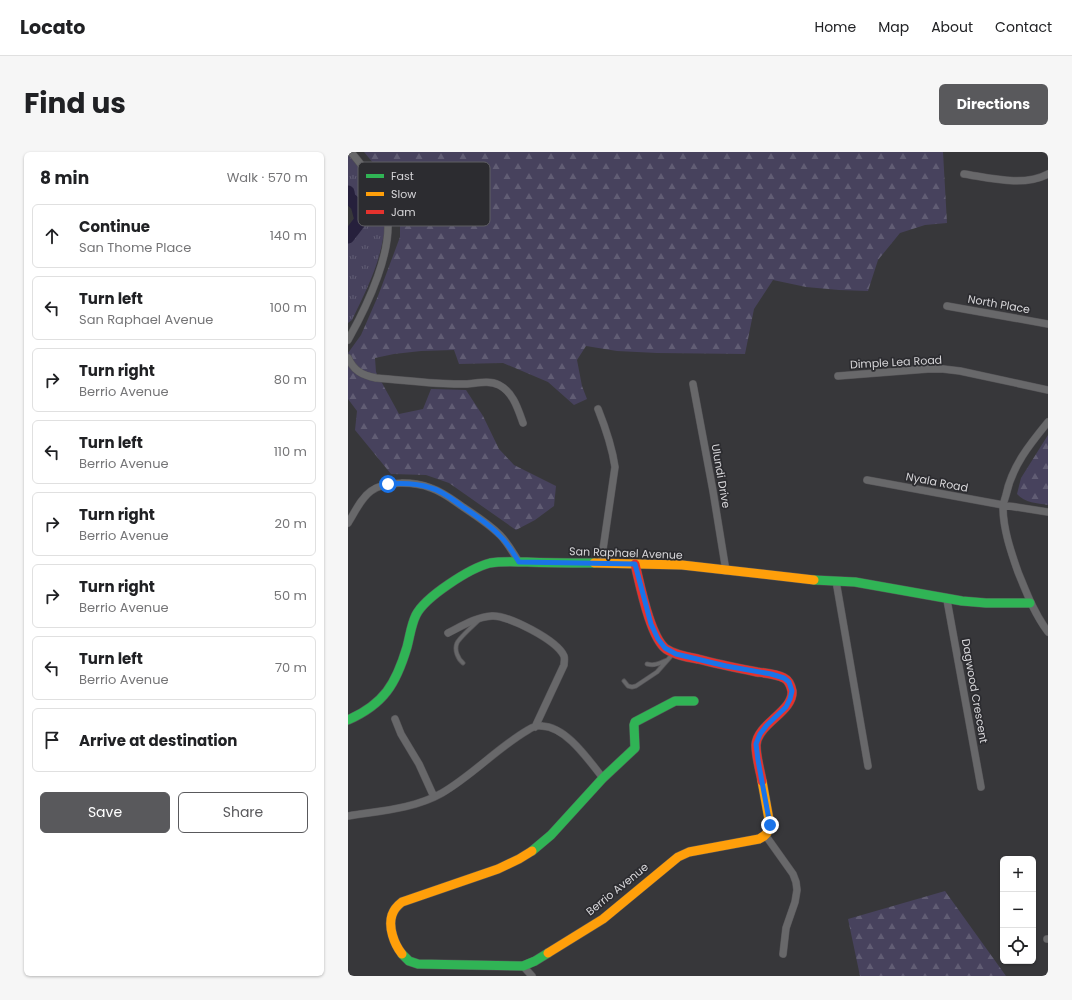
<!DOCTYPE html>
<meta charset="utf-8">
<style>
body{margin:0;font-family:Poppins,sans-serif;background:#f6f6f6;color:#202124}
.controls{position:absolute;right:12px;bottom:12px;display:grid;overflow:hidden;border-radius:6px;box-shadow:0 1px 3px #0004}
.controls button{width:36px;height:36px;display:grid;place-items:center;padding:0;border:0;border-bottom:1px solid #e0e0e0;background:#fff;color:#202124;font:20px sans-serif}
.stop{position:absolute;width:12px;height:12px;margin:-9px;border:3px solid #1a73e8;border-radius:50%;background:#fff}
.stop.end{background:#1a73e8;border-color:#fff;box-shadow:0 1px 4px #0008}
.list{margin:0;padding:0;list-style:none}
h2{display:flex;justify-content:space-between;align-items:center;height:52px;margin:0;padding:0 16px;font-size:17px}
h2 small{font-size:13px;font-weight:400;color:#757577}
.list li{display:grid;grid-template-columns:26px 1fr auto;gap:12px;align-items:center;box-sizing:border-box;height:64px;margin:0 8px 8px;padding:0 8px;border:1px solid #e0e0e0;border-radius:6px}
.list b{display:block;font-size:15px;white-space:nowrap}
.list p{margin:0;font-size:13px;white-space:nowrap;color:#757577}
.list em{font-size:13px;font-style:normal;color:#757577}
.actions{display:flex;gap:8px;padding:12px 16px}
.actions a{flex:1;padding:9px 0;border:1px solid #59595c;border-radius:6px;text-align:center;font-size:14px;color:#59595c}
.actions .main{background:#59595c;color:#fff}
.icon{flex:none;width:22px;height:22px;fill:none;stroke:currentColor;stroke-width:2;stroke-linecap:round;stroke-linejoin:round}
.map{position:relative;flex:none;width:700px;height:824px;overflow:hidden;border-radius:6px}
header{display:flex;align-items:center;gap:24px;box-sizing:border-box;height:56px;padding:0 20px;background:#fff;border-bottom:1px solid #e0e0e0}
header strong{font-size:19px}
nav{display:flex;gap:22px;margin-inline-start:auto;font-size:14px}
.intro{display:flex;align-items:center;justify-content:space-between;box-sizing:border-box;height:96px;padding:0 24px}
h1{margin:0;font-size:28px}
.button{padding:10px 18px;border-radius:6px;background:#59595c;color:#fff;font-size:14px;font-weight:700}
main{display:flex;gap:24px;padding:0 24px}
aside{flex:1;background:#fff;border-radius:6px;box-shadow:0 1px 3px #0004}
.map>svg:first-child{display:block}
.grass{fill:url(#grass-tufts)}
.forest{fill:url(#forest-firs)}
.lines{fill:none;stroke-linecap:round;stroke-linejoin:round}
.river{stroke:#26203c;stroke-width:13}
.lane-casing{stroke:#545356;stroke-width:5}
.street-casing{stroke:#545356;stroke-width:8}
.fast-casing{stroke:#545356;stroke-width:10}
.slow-casing{stroke:#545356;stroke-width:10}
.jam-casing{stroke:#545356;stroke-width:10}
.lane{stroke:#68686a;stroke-width:3.5}
.street{stroke:#68686a;stroke-width:7}
.fast{stroke:#30b455;stroke-width:9}
.slow{stroke:#ff9f0a;stroke-width:9}
.jam{stroke:#e5322d;stroke-width:9}
.route{stroke:#1a73e8;stroke-width:5}
.labels{text-anchor:middle;dominant-baseline:central;stroke-width:3.5;stroke-linejoin:round;paint-order:stroke}
.street-label{font-size:11px;fill:#d7d6d9;stroke:#2c2c30}
.key{fill:#2c2c30;stroke:#5f5f63;stroke-width:1}
.key-label{font-size:11px;fill:#d7d6d9}
</style>
<header>
<strong>Locato</strong>
<nav><a>Home</a><a>Map</a><a>About</a><a>Contact</a></nav>
</header>
<div class="intro"><h1>Find us</h1><a class="button">Directions</a></div>
<main>
<aside>
<h2>8 min<small>Walk · 570 m</small></h2>
<ul class="list">
<li><svg class="icon" aria-label="ahead" viewBox="0 0 24 24"><path d="M12 20V5M6 11l6-6 6 6"/></svg><div><b>Continue</b><p>San Thome Place</p></div><em>140 m</em></li>
<li><svg class="icon" aria-label="left" viewBox="0 0 24 24"><path d="M17 20v-9H6M10 6l-5 5 5 5"/></svg><div><b>Turn left</b><p>San Raphael Avenue</p></div><em>100 m</em></li>
<li><svg class="icon" aria-label="right" viewBox="0 0 24 24"><path d="M7 20v-9h11M14 6l5 5-5 5"/></svg><div><b>Turn right</b><p>Berrio Avenue</p></div><em>80 m</em></li>
<li><svg class="icon" aria-label="left" viewBox="0 0 24 24"><path d="M17 20v-9H6M10 6l-5 5 5 5"/></svg><div><b>Turn left</b><p>Berrio Avenue</p></div><em>110 m</em></li>
<li><svg class="icon" aria-label="right" viewBox="0 0 24 24"><path d="M7 20v-9h11M14 6l5 5-5 5"/></svg><div><b>Turn right</b><p>Berrio Avenue</p></div><em>20 m</em></li>
<li><svg class="icon" aria-label="right" viewBox="0 0 24 24"><path d="M7 20v-9h11M14 6l5 5-5 5"/></svg><div><b>Turn right</b><p>Berrio Avenue</p></div><em>50 m</em></li>
<li><svg class="icon" aria-label="left" viewBox="0 0 24 24"><path d="M17 20v-9H6M10 6l-5 5 5 5"/></svg><div><b>Turn left</b><p>Berrio Avenue</p></div><em>70 m</em></li>
<li><svg class="icon" aria-label="arrive" viewBox="0 0 24 24"><path d="M6 21V4h12l-3 4 3 4H6"/></svg><div><b>Arrive at destination</b></div></li>
</ul>
<div class="actions"><a class="main">Save</a><a>Share</a></div>
</aside>
<div class="map">
<svg width="700" height="824" viewBox="0 0 700 824">
<defs>
<pattern id="grass-tufts" width="24" height="20" patternUnits="userSpaceOnUse"><rect width="24" height="20" fill="#47425d"/><path d="M3 7l-1-3M5 7V3M7 7l1-3M15 17l-1-3M17 17v-4M19 17l1-3" fill="none" stroke="#615d74"/></pattern>
<pattern id="forest-firs" width="22" height="20" patternUnits="userSpaceOnUse"><rect width="22" height="20" fill="#47425d"/><path d="M5 1l3.5 6h-7zM16 11l3.5 6h-7z" fill="#615d74"/></pattern>
</defs>
<rect width="100%" height="100%" fill="#37373a"/>
<path class="grass" d="M0,2C17,22 37,47 37,75C37,79 36,83 35,87C30,116 17,141 4,168L0,171V76L8,68L6,56L0,52Z"/>
<path class="forest" d="M16,0H595L599,71L577,73L552,81L530,108L520,139L491,138L458,135L425,128L406,157L397,202L309,201L269,199L238,194L229,208L234,234L239,247L226,253L200,230L155,211L111,212L106,198L73,199L46,202L27,206L28,220L51,262L75,257L83,237L118,238L135,264L151,297L166,313L208,334L206,354L187,368L168,378L101,331L78,323L43,322L7,278L9,259L0,247V201L13,183L30,144L52,85V69L45,45L26,12Z
M700,283V353C689,351 677,351 669,342L673,326Z
M597,739L658,824H512L500,767Z"/>
<g class="lines">
<path class="river" d="M0,40L1,46L9,53L13,68L0,85"/>
<g class="lane-casing">
<path id="lane" d="M115,511C110,507 106,498 109,491C112,485 126,473 131,468
M299,512C307,514 312,511 319,508
M276,529L280,534L284,535L288,534L309,520L324,503"/>
</g>
<g class="street-casing">
<path id="street" d="M616,22C642,26 676,35 700,22
M599,154L700,172
M0,188C18,156 48,95 38,58C33,37 17,17 3,0
M0,206C6,219 14,223 28,226C56,228 84,232 111,232C124,233 139,227 151,233C165,240 170,257 175,271
M490,224L580,217H595L612,219L700,238
M345,232L365,339L378,419
M250,257C258,277 264,294 267,315L253,411
M700,270C682,292 664,314 658,343C657,347 655,351 655,355C655,377 663,400 670,420C679,442 686,461 700,480
M519,328L655,353L700,360
M0,371C7,360 13,346 23,339C38,328 67,330 83,336C95,340 105,348 115,355C127,363 141,372 152,383C160,391 165,401 171,410
M488,429L520,614
M599,448L633,635
M100,481C114,474 128,465 144,464C160,463 209,488 216,504C217,507 216,510 216,513L187,575
M47,567L53,582L71,612L86,645
M0,664C31,659 66,657 94,641C125,623 149,596 180,578C184,575 190,573 194,574C219,575 241,609 255,626
M418,684L445,722L448,730L449,738L447,750L438,776L435,802
M699,787H700
M175,814L184,824"/>
</g>
<g class="fast-casing">
<path id="fast" d="M466,428L507,430L614,449L638,451H682
M0,568C36,552 48,532 59,495C62,484 63,473 68,463C77,445 122,416 142,411C154,409 167,410 179,410C201,411 223,411 246,411
M184,699L203,683L255,626L287,596L286,573L287,570L327,549H346
M54,802L61,809L70,812L175,814L187,809L200,801"/>
</g>
<g class="slow-casing">
<path id="slow" d="M246,411L334,413L466,428
M200,801L255,767L330,705L341,700L411,687C418,684 421,680 422,673L414,629
M54,802C46,792 40,775 44,763C46,757 50,753 54,750L150,717L171,707L184,699"/>
</g>
<g class="jam-casing">
<path id="jam" d="M287,412C292,432 302,485 318,497C327,503 339,505 350,507C369,512 389,516 409,520C417,521 429,522 436,526C440,528 443,534 444,539C446,559 409,572 408,593C408,605 412,618 414,629"/>
</g>
<use href="#lane" class="lane"/>
<use href="#street" class="street"/>
<use href="#fast" class="fast"/>
<use href="#slow" class="slow"/>
<use href="#jam" class="jam"/>
</g>
<g class="lines">
<path class="route" d="M40,332C55,331 69,331 83,336C95,339 105,348 115,355C127,363 141,372 151,383C160,391 165,401 171,410L287,412L303,472L310,487L317,496L328,502L378,514L423,522L436,526L441,530L444,539L442,547L438,555L419,573L412,582L408,592L410,608L422,673"/>
</g>
<g class="labels">
<g class="street-label">
<text transform="translate(651 152) rotate(10)">North Place</text>
<text transform="translate(548 210) rotate(-3)">Dimple Lea Road</text>
<text transform="translate(373 324) rotate(80)">Ulundi Drive</text>
<text transform="translate(589 330) rotate(11)">Nyala Road</text>
<text transform="translate(278 401) rotate(2)">San Raphael Avenue</text>
<text transform="translate(627 539) rotate(80)">Dagwood Crescent</text>
<text transform="translate(269 737) rotate(-39)">Berrio Avenue</text>
</g>
</g>
<rect x="10" y="10" width="132" height="64" rx="6" class="key"/>
<rect x="18" y="22" width="18" height="4" fill="#30b455"/>
<rect x="18" y="40" width="18" height="4" fill="#ff9f0a"/>
<rect x="18" y="58" width="18" height="4" fill="#e5322d"/>
<g class="key-label">
<text x="43" y="28">Fast</text>
<text x="43" y="46">Slow</text>
<text x="43" y="64">Jam</text>
</g>
</svg>
<div class="controls">
<button>+</button>
<button>−</button>
<button><svg class="icon" aria-label="locate" viewBox="0 0 24 24"><circle cx="12" cy="12" r="6"/><path d="M12 2v4M12 18v4M2 12h4M18 12h4"/></svg></button>
</div>
<div class="stop" style="left:40px;top:332px"></div>
<div class="stop end" style="left:422px;top:673px"></div>
</div>
</main>
